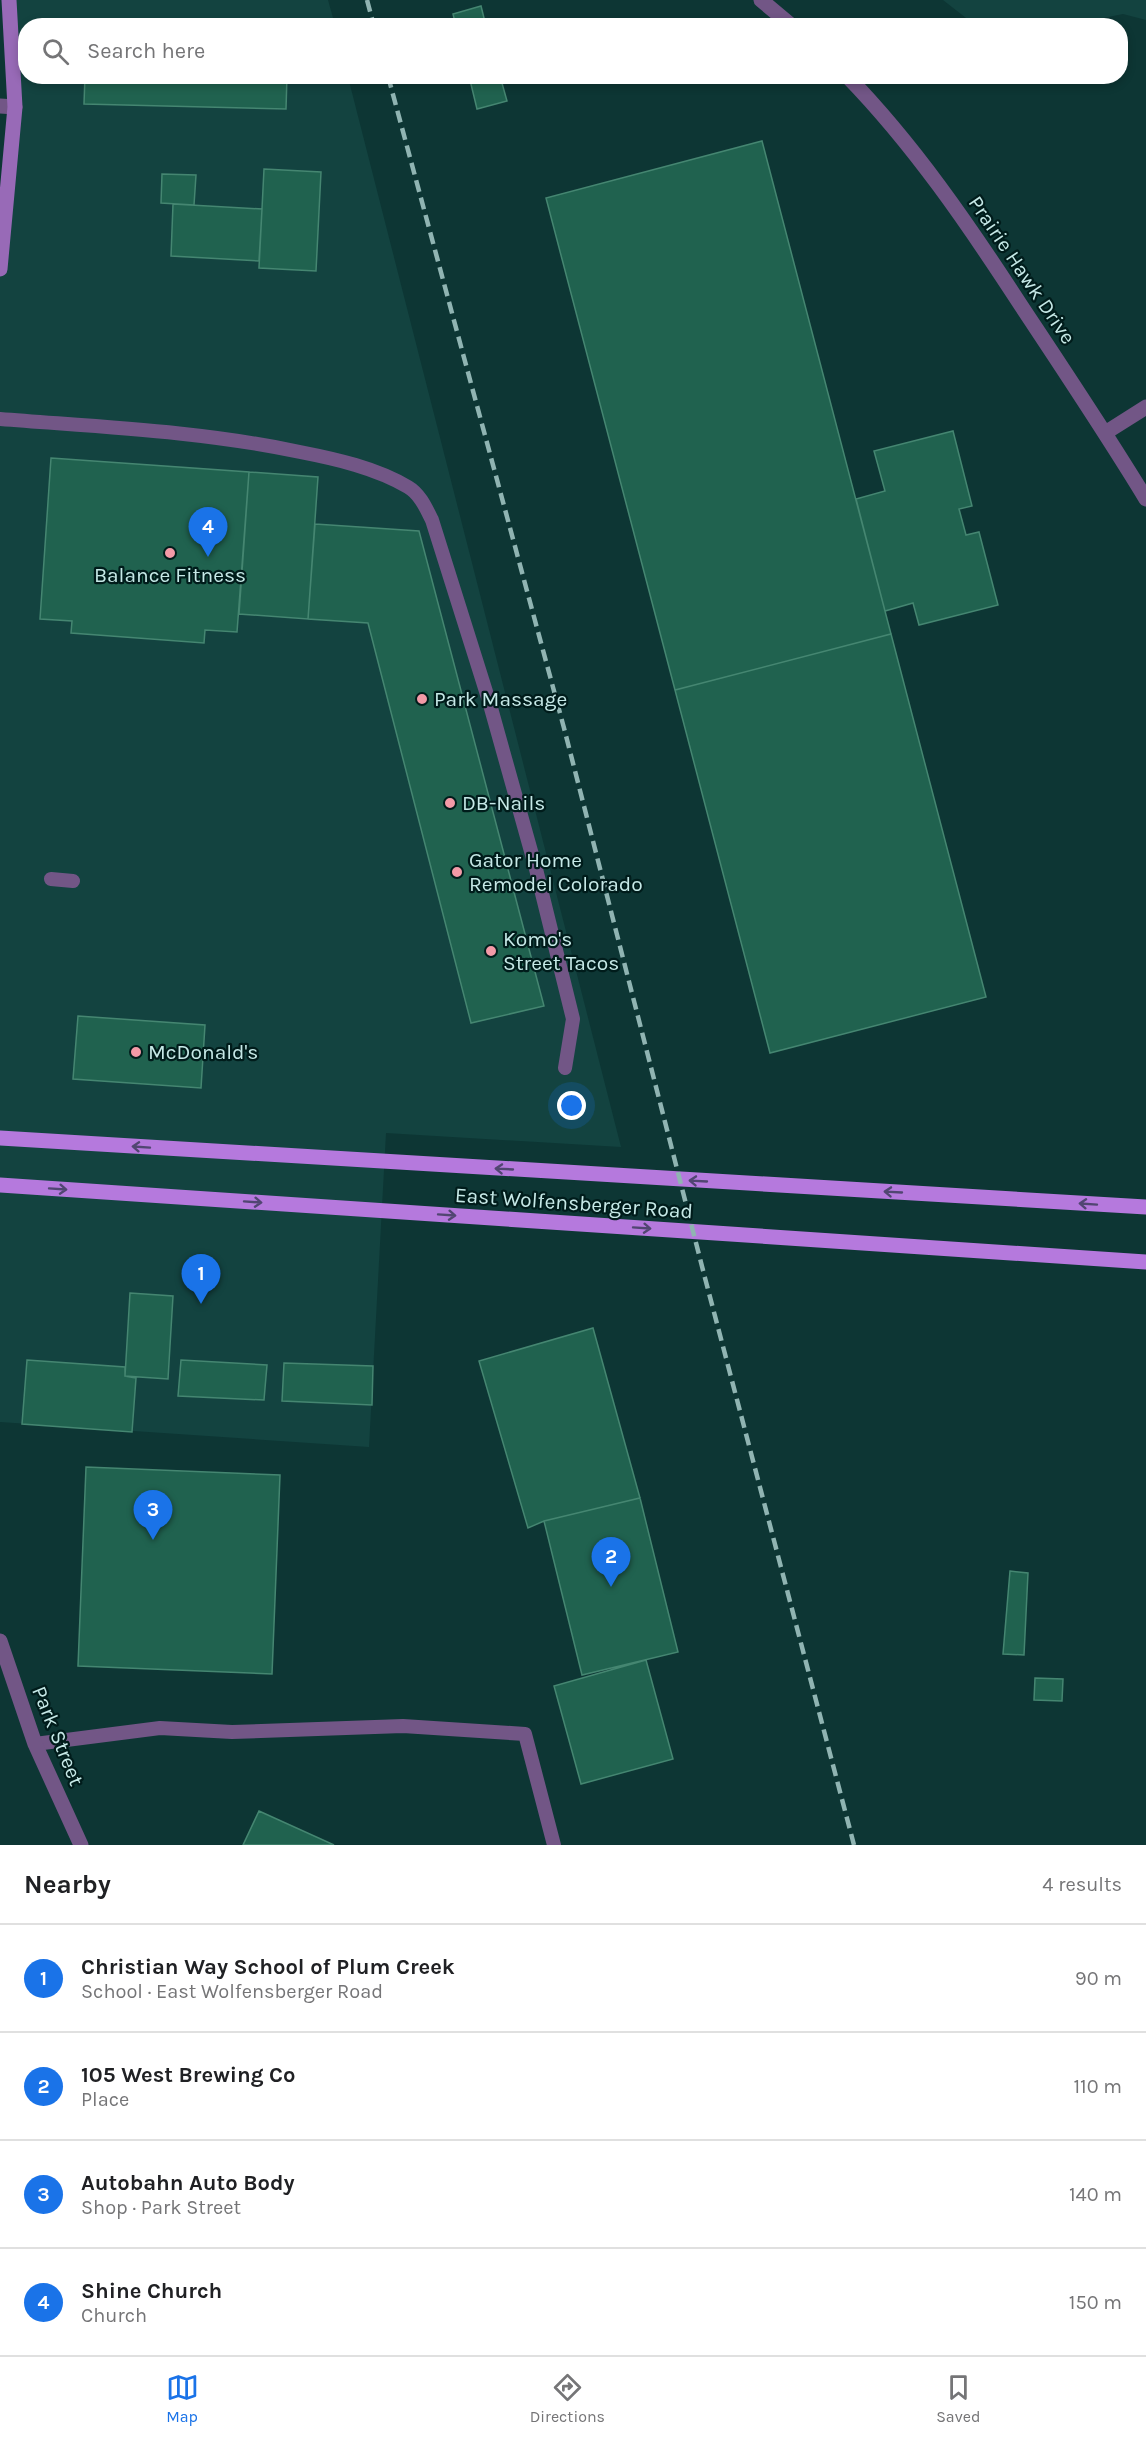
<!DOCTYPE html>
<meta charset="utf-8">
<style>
body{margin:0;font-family:Karla,sans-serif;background:#f6f6f6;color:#202124}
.you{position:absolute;left:572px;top:1106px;width:21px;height:21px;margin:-15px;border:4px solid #fff;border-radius:50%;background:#1a73e8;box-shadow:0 0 0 9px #1a73e833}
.badge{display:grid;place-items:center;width:39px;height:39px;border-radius:50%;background:#1a73e8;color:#fff;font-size:20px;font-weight:700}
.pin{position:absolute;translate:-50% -50px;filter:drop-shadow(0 2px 3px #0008)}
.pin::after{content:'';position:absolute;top:32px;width:21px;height:18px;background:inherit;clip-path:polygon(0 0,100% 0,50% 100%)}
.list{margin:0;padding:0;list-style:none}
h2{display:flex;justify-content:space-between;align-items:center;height:78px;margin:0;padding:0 24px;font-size:26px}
h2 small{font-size:20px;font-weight:400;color:#757577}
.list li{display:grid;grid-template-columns:39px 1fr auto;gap:18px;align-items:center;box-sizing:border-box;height:108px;padding:0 24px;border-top:2px solid #e0e0e0}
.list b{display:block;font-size:22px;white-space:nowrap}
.list p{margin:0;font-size:20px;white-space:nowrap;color:#757577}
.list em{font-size:20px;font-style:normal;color:#757577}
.icon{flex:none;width:33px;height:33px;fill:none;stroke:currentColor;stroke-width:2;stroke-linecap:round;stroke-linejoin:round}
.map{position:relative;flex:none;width:1146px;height:1845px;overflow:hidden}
.search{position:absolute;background:#fff;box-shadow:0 3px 9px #0003;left:18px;right:18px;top:18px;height:66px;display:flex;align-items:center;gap:15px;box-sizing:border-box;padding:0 21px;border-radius:24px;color:#757577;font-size:22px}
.sheet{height:510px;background:#fff}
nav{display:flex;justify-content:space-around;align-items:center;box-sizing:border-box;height:84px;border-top:2px solid #e0e0e0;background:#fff;font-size:16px;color:#757577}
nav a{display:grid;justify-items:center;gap:3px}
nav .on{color:#1a73e8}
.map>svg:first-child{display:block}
.built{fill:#134340}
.building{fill:#20624f;stroke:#458671;stroke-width:1.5}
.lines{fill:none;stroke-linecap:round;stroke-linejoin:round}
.lane{stroke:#725686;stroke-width:14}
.street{stroke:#725686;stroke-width:15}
.secondary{stroke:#986ab7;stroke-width:15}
.primary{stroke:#b579dd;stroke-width:15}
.rail{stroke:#90b4b2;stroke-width:4.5;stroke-dasharray:12 6;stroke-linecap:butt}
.oneway{stroke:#514672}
.poi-dot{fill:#f39aa7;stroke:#001c1b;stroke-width:2}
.labels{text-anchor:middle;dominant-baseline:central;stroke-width:4.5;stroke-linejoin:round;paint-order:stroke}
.street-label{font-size:21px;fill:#c6e9e7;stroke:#001c1b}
.poi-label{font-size:21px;fill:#c6e9e7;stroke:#001c1b;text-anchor:start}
</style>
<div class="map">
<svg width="1146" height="1845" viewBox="0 0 1146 1845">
<rect width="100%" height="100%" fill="#0d3634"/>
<path class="built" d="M9,0H328L335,25L26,26V76L348,77L621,1147L386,1133L369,1447L0,1422V269L15,107Z
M943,0H1146V20L1123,14L1103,18L1096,25H975Z"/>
<path class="building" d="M481,6L486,26H456L453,14Z
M85,76H287L286,109L84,104Z
M469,76H500L507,101L477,109Z
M762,141L891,634L675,690L546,198Z
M264,169L321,172L316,271L259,268Z
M162,174L196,175L194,205L161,203Z
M173,204L262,209L259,261L171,256Z
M953,431L972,506L959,509L966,535L979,532L998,605L919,625L913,603L885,611L856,499L885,491L874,451Z
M51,458L249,472L237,632L205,630L204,643L71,633L72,621L40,619Z
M249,472L318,477L308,619L239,614Z
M315,524L419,531L544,1006L471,1023L368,623L308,619Z
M891,634L986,997L770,1053L675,690Z
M78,1016L205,1025L201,1088L73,1079Z
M130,1293L173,1296L168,1379L125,1376Z
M593,1328L640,1498L544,1521L528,1528L479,1361Z
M27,1360L125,1367V1376L136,1378L132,1432L22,1424Z
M181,1360L267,1365L264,1400L178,1396Z
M284,1363L373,1366L372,1405L282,1401Z
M86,1467L280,1475L272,1674L78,1666Z
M640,1498L678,1652L582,1675L544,1521Z
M1010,1571L1028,1573L1024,1655L1003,1654Z
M646,1660L673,1759L581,1784L554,1686Z
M1035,1678L1063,1679L1062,1701L1034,1700Z
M259,1811L334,1845H243Z"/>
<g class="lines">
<path class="lane" d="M0,419C100,427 201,431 300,452C336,459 376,468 408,487C420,494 426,508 432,520L489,701L536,869L573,1019L565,1068
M51,879L73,881
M35,1744L160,1728L232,1732L403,1726L525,1734L554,1845"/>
<path class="street" d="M761,0L792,26
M847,76C914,145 968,224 1020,304C1063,369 1106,433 1146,499
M0,106L15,107
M1105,433L1146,407
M0,1641L35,1744L81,1845"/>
<path class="secondary" d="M0,269L15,107L9,0"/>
<path class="primary" d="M0,1138L1146,1207
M0,1185L1146,1262"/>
<path class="rail" d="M367,0L374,26
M388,76L564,728L705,1278L854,1845"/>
</g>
<defs><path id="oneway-shaft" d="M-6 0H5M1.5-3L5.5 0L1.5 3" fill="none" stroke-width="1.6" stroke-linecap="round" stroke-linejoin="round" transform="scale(1.5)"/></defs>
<g class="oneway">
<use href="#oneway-shaft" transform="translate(141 1147) rotate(-176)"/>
<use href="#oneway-shaft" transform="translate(504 1169) rotate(-177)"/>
<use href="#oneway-shaft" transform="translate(698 1181) rotate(-177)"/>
<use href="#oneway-shaft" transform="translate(58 1189) rotate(4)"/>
<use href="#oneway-shaft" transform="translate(893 1192) rotate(-177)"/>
<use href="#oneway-shaft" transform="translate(253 1202) rotate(4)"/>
<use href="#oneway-shaft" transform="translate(1088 1204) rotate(-176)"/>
<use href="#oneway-shaft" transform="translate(447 1215) rotate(4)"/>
<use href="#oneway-shaft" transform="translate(642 1228) rotate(4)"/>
</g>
<g class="poi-dot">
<circle cx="170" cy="553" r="6"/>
<circle cx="422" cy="699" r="6"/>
<circle cx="450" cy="803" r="6"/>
<circle cx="457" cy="872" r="6"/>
<circle cx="491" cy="951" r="6"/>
<circle cx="136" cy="1052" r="6"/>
</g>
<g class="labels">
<g class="street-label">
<text transform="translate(1022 270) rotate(56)">Prairie Hawk Drive</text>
<text transform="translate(574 1203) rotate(4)">East Wolfensberger Road</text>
<text transform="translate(58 1736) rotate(68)">Park Street</text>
</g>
<g class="poi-label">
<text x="170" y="575" text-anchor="middle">Balance Fitness</text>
<text x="434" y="699">Park Massage</text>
<text x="462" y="803">DB-Nails</text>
<text x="469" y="860">Gator Home<tspan x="469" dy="24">Remodel Colorado</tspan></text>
<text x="503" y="939">Komo's<tspan x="503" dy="24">Street Tacos</tspan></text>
<text x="148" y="1052">McDonald's</text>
</g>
</g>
</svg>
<div class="you"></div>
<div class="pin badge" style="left:201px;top:1304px">1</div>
<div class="pin badge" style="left:611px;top:1587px">2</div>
<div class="pin badge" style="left:153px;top:1540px">3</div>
<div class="pin badge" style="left:208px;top:557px">4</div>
<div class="search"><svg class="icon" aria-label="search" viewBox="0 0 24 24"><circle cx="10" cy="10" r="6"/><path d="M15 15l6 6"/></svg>Search here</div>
</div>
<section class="sheet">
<h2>Nearby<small>4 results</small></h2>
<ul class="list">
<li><span class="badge">1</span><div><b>Christian Way School of Plum Creek</b><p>School · East Wolfensberger Road</p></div><em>90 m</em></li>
<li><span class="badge">2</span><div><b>105 West Brewing Co</b><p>Place</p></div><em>110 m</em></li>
<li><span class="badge">3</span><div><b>Autobahn Auto Body</b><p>Shop · Park Street</p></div><em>140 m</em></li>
<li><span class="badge">4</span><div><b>Shine Church</b><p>Church</p></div><em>150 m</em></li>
</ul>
</section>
<nav>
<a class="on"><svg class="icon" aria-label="map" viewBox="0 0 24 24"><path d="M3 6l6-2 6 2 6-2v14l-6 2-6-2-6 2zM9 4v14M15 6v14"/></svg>Map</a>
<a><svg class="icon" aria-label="directions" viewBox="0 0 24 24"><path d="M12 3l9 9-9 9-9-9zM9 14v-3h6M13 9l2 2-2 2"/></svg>Directions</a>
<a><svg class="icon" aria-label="saved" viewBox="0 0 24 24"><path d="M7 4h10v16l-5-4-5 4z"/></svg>Saved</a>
</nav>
